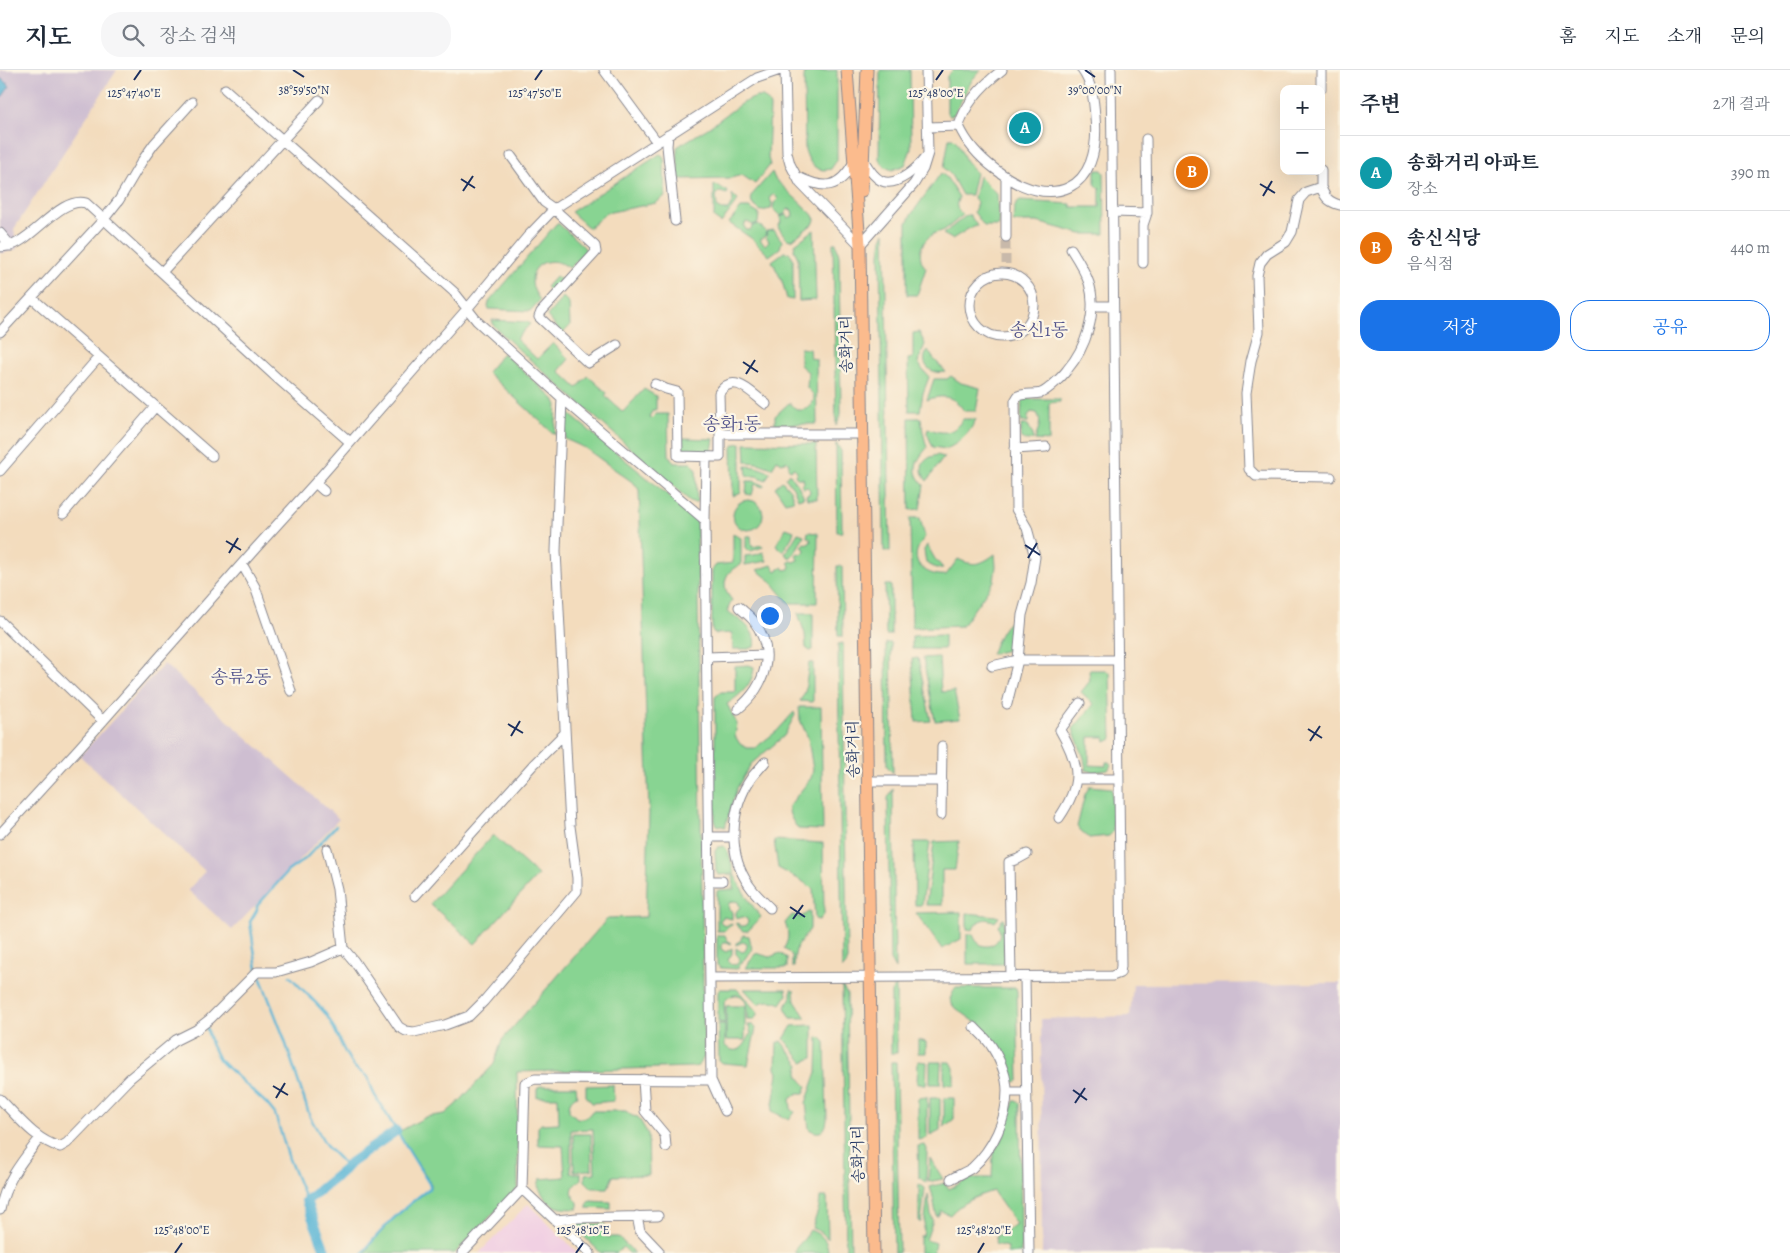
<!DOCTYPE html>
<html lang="ko">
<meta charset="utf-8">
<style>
body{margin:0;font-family:Alegreya,"Noto Serif KR",serif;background:#f6f6f7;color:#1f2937}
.controls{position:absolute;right:15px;top:15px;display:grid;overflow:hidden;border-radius:10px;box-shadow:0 5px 20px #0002}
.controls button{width:45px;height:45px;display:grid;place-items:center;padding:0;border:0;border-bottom:1px solid #e0e1e3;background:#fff;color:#1f2937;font:25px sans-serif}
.you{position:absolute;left:769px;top:545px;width:18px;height:18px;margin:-12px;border:4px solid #fff;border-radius:50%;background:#1a73e8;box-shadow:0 0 0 8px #1a73e833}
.badge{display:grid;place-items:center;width:32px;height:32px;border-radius:50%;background:#1a73e8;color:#fff;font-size:16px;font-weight:700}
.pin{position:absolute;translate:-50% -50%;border:2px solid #fff;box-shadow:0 1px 5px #0006}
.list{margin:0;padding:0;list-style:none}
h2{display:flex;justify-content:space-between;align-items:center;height:65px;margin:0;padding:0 20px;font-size:21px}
h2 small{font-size:16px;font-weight:400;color:#747a83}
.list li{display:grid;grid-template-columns:32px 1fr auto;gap:15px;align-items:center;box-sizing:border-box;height:75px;padding:0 20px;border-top:1px solid #e0e1e3}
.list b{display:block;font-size:19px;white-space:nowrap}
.list p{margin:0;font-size:16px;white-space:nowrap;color:#747a83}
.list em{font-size:16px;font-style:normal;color:#747a83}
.actions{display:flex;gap:10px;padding:15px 20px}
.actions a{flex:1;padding:11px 0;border:1px solid #1a73e8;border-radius:20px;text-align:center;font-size:18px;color:#1a73e8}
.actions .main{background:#1a73e8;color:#fff}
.icon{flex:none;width:28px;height:28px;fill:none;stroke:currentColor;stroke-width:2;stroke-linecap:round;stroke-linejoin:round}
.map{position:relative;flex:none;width:1340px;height:1183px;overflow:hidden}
header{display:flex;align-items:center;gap:30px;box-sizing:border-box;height:70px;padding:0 25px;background:#fff;border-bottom:1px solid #e0e1e3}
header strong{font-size:24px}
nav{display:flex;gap:28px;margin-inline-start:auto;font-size:18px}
.search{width:350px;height:45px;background:#f6f6f7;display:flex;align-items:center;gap:12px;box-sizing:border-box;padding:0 18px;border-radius:20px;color:#747a83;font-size:19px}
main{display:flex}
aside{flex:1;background:#fff}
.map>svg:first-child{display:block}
.built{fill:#f1d0e3}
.industrial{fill:#cebed1}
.green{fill:#88d492;stroke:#528278}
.water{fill:#57b4d5;stroke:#39729a}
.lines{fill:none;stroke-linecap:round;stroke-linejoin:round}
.stream{stroke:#57b4d5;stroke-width:2.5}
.canal{stroke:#57b4d5;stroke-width:10}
.minor-tunnel{stroke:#c8b9aa;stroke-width:9;stroke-dasharray:9 4.5;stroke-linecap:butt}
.minor-casing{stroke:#87868e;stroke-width:11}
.major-casing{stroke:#87868e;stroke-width:13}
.minor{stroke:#fff;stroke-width:9}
.major{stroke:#fbbb8d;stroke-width:11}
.ticks{fill:none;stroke:#1b2f5e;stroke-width:2}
.labels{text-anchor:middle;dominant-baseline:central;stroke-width:4.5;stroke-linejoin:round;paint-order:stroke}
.street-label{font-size:15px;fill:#1b2f5e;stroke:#fcf5e5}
.quarter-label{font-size:18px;fill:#52548c;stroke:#fcf5e5}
.ticks-label{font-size:12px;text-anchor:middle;fill:#1b2f5e;stroke:#fcf5e5;stroke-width:4.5;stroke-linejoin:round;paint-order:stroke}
</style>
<header>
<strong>지도</strong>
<div class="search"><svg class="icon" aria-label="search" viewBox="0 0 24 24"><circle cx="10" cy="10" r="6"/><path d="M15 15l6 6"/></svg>장소 검색</div>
<nav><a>홈</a><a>지도</a><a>소개</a><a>문의</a></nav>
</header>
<main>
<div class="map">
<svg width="1340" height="1183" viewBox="0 0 1340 1183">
<rect width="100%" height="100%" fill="#fcf5e5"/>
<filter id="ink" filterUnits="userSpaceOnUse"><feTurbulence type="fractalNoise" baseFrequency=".02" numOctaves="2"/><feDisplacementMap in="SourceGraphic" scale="10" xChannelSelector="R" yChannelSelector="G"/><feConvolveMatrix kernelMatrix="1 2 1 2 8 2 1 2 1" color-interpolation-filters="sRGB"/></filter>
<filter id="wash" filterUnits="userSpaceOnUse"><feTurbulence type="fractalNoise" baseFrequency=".0096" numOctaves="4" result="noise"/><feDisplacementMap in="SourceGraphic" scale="20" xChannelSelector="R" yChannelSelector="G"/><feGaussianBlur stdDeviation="1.12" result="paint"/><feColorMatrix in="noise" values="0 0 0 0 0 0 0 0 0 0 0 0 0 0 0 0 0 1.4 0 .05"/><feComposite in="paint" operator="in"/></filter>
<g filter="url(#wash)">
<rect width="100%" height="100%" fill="#f3dcbd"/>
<path class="built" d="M528,1134L578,1183H479Z"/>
<path class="industrial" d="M0,0H117L14,159L17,179L4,183H0Z
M164,594L339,749L232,860L188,820L205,801L80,686Z
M1340,913V1183H1042L1041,949L1130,946L1133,914Z"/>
<path class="green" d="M837,0V90L831,99C815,103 809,93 805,80L804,8L805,2Z
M880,0H910L911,79L905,95L892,100L885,97L879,89Z
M953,0H981L972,10L954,44L950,46L947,43V6Z
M756,27H763L768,32L770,37L768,88L770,95L755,114L742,105L731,108L679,109L677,77L708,58L742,33Z
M949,68H953L957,72L966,91L976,103L971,125H962L951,105L944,98Z
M660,84L664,87L665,126L656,133L606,143L589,158L571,142Z
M1097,100H1102L1104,103L1105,164H1081L1037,152H1013C1014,143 1012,136 1020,131L1071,134V137H1100V119L1095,114V103Z
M772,102L775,109L812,144L815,149L814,153L792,170L787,169L778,157L781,152L780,147L786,145L789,148L793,146L792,140L788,139L785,144L780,146L773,139L774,133L778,129L774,124L769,128L772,133L771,139L761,141L752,134L751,126Z
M941,103L947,108L959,127C955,135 956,139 963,145C957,149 951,156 944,160C941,162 936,162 933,164C920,172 916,187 926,198L917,225H907V153L911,145Z
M979,106L997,124L999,156H984L974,142L977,133L974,127Z
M714,115L719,116L728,122L727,124L720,122L716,124L717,137L722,140H728L733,131L732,124L738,130L721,153L714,148Z
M741,138H749L759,144L758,153L752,155L750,153L746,152L744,156L746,160H750L753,156L758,154L766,161L765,166L760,170L765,175L769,171L766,167L767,161L774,160L782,171L780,178L769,186L751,168L729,153Z
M967,145H970L977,156L968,159L952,169L943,164Z
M556,154H559L584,177L586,181L570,198C543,179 519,204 540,230L530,241L489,239L488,237L489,232Z
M814,160L816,230L799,231L798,188L794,180L795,174Z
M885,162L890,481H884L880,184L882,169Z
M833,173H836L839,186L841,344L836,356Z
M784,182L790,183L793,189V230L787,229L782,211L772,191Z
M556,206L563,211L552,223L546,217Z
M563,227L569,233L570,256L562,264L547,246Z
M492,250L528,252L530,254L516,269L537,289L553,273L569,289L559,301L577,318L588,306L607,323L605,326L623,342L644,319L656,326V340H653L649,347L651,349L656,344H668L669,385L674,393H691L696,398L697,431L695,433L690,431L517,278L494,256Z
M919,262L925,274L918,292L922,299L929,307L923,323L920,341H909L908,289L913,288V263Z
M800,278L809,279L810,288L816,289L817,354H775V346L789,333C792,335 795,339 799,340C807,341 817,333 813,324C812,323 808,319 807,318L808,302L800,295Z
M928,280L933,288L946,302C931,305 918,294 928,280Z
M503,283L554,329L557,335L555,365L487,302Z
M951,306L961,313L980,318L976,341H964C955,326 942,324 927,330L934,309H947Z
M1022,329H1060V332L1049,333V371L1035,370C1037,361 1043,352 1037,343L1031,342L1028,346V352H1021Z
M568,343L696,448L697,451L704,987L698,996L693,997L517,1002L518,1118L455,1183H365L374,1170L401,1141L431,1118V1114L398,1062L426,1047L445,1044L460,1031L494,994L502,970L608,848L646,847L649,744L639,420L635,414L585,378L565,369L566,345Z
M909,348H921L923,362L927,378C916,391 910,401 924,415L920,439L910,440Z
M963,349H976C970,363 960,373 946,379L933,377L927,363L928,358C944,365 953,364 963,349Z
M1021,355H1028L1033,365V370H1025L1021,367Z
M682,368L714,369L712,381L687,382L682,377Z
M741,373V422L733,426L732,377L735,374Z
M745,373L816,374L817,429H807L806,425L809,424L810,420L807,417L803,418L801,415L804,412L803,408H797L795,406L797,401L794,398L790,400L788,398L789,394L787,391L782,393L777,390L772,398L758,393L746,392Z
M836,373L841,381L842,462H837Z
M937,385L944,387L927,411C917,398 923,388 937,385Z
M746,396L756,397L770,402L766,410L756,406H747Z
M789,403L798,415L804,427L798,429L793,417L785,408Z
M747,411H754L764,415L763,417L755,414L752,425L746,424Z
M782,411L790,420L794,430L785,432L775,417Z
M733 445a15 15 0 1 1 30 0a15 15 0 1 1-30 0Z
M910,448H920L925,467C922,470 920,474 918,478C910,496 931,507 946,505L958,489C974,497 982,494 995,484L996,496L994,511L962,556L912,558Z
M786,458L794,461L792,467L783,481L776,475Z
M808,462L818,463L817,533H789L771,511L757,500L772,495L776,501L783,497L785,500L789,499L790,495L788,493L791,491L795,492L798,490L796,485L798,483L800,484L804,483L805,479L802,477L804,473L808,474L811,472L810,468L807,467Z
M798,463L804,465L796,481L790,488L785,484Z
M733,464L741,468V495C724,500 720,517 732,530L727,541C739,549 758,560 754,577L748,579H733L732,563L715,564L712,560V500L716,495L733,493Z
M746,466H751L752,477L762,475L763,477L751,481L746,480Z
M927,475L935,489L943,498H936L926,493L924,480Z
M763,482L767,491L745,495V486L755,485Z
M837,496H842L843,566H838Z
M885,515H891V565H886Z
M798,543H813V580L810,581L806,578L805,564Z
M1011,551L1012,579L991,584C996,573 1001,557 1011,551Z
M944,565V579H912V566Z
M843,573L847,893L842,899L838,574Z
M886,573H891L893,703L887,696Z
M939,587L941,622L954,621L960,649L935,651L923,588Z
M918,588L931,651L916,652L912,589Z
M809,593H813V632L800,631L805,622Z
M749,595L754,597C753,615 740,625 727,634L737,654L735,666L740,674L747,678H755L777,661L794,642L795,645L784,666L751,694L737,718L725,757L717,755L715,751V627L721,622H735V596Z
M1089,600H1105L1110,603L1112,669L1106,672L1105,667H1089V695L1106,696V692H1109L1111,695L1108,700L1093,702L1086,700L1084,688L1073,659L1094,634L1081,622L1090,611Z
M799,637H821L823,760L798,759C793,751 788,745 789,736L811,708L813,700L808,668L800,650Z
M1090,716L1112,718L1113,762L1109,766L1089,768L1077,757L1085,724Z
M893,719L895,899L890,890L888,728Z
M493,765L538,805L475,874L430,834Z
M774,770L823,773L824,845L819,850L815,849L813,819L802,811L778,798Z
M959,771L955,800H942V835H926L934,772Z
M914,772H930L922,835H915Z
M724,776C731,782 731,797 735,806C742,821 751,834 761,847L748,861H743L736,855V853H738L740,856H745L748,852L747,849L743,847L736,849V842L740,837L738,832L735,831L729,833C728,837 728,841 732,842V849L723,847L720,851L724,856L732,853V855L728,857L725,861H717V821L719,820L734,819L733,804L718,805L716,801L715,781L718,777Z
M810,841V859L797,877L795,884L794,897H792V886L784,878C789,870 789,863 785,853L792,845L801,847Z
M961,842V869L942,879L916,843Z
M967,843L996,846L999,847L995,852C986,847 977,849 973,860L967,859Z
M1003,849H1004V894H967V864H973C979,886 1007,875 998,855Z
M717,865H725L727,870L732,873L731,874L727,872H724L721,876V879L726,882L732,878V884L728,889L730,894L736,895L740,890L739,887L736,884V878L742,882L745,881L747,877V874L743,872L736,875V873L740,871L743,865L749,866L752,879L737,899L721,898L717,895Z
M755,883L770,887L780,883L787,888V898H746Z
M896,915L897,983H891V922Z
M842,916L847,924L851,1183H846Z
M955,918H1016L1017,921L1019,1010L1015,1012L1012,1011L1006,989L1000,980L978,954L953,936L950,929Z
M720,919H737L758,943L754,950H747C747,945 747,938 746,933C742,921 730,924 724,932L725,953L718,952V922Z
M744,919H786L787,925L781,934C773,930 766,930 758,934Z
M791,919L794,920L795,931L806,948H791L785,937L791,929Z
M726,936H745V970H726Z
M718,954H725V976C739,987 745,975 751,963L748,955H753L756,958L748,995L723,993L719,991Z
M813,955V988L803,992L784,969L792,956Z
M818,967L821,968L825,972L827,1049C826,1061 820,1066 809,1059L806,1033L817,1002Z
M918,970L926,972V983H918Z
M781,971L800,995C795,1005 800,1009 807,1016L804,1023H798L790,1029L791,1039L795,1042L789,1050L772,1041L778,1003L776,998L777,973Z
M918,991L927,992L926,1014H917Z
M891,992H896L899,1183H894Z
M930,992H941L940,1014H930Z
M944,992H951L954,998V1015L944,1014Z
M613,1015L614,1031L592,1033L586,1026V1016Z
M540,1016H576L577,1026C570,1029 569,1034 569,1041L577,1048C585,1049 588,1047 592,1041H626L632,1046L638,1047L648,1064L649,1105L613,1106L608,1118H592L585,1111V1104L595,1103L593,1059L571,1060V1103H581V1110C571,1115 569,1125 578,1132V1139C557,1139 548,1137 538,1116L540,1109L565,1107L563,1076L538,1075V1057L541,1054L559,1053L558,1027H537V1019Z
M927,1027V1068L918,1070V1028Z
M930,1028H940V1060L930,1065Z
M944,1028H954V1049L944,1057Z
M1014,1031H1016L1020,1033L1021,1183H1007V1177L995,1174L996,1166L1016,1154L993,1121C977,1126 961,1132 950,1145L941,1141L937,1147C934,1136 934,1127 930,1117L945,1113L949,1119L971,1108H992L993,1083L1004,1065Z
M573,1064H591L592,1100L574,1101Z
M925,1075L927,1079L926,1113L919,1107L918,1076Z
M930,1088L943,1109L928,1112Z
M919,1114L925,1118L921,1152H919Z
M928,1124L931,1145L933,1150L926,1170L935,1173L933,1183H920V1166H923Z
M820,1127H827L828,1169L821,1162L812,1158L819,1138Z
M590,1131L611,1132V1139L587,1138V1135Z
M578,1154H605L607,1167H618L635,1183H629L623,1177L617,1183H601L577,1160Z
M810,1160C822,1165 828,1170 828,1183H795V1179L805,1168Z"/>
<path class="water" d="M0,8L10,16L0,30Z"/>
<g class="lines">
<path class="stream" d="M257,899L250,852L257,840V836L288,801L305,789L336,756
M259,904L283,965L310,1047L327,1077L347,1097
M290,906C301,919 314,930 325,943C337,959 341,980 353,995C357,1001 363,1003 368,1007L374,1024L430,1115V1118C404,1137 382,1157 363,1183
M206,956L211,974L219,990L267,1034L275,1044L289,1089L306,1131"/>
<path class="canal" d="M326,1183L306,1131L343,1101L350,1093L396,1061"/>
</g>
</g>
<g filter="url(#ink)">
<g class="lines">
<path class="minor-tunnel" d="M1006,194V167"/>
<g class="minor-casing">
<path id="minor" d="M604,0L657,72
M785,0L787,83L790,94L800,113L860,175L914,114L923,99L928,83L926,0
M1002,0C984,14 965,33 959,56C967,74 979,87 995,99C1052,143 1102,121 1095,47C1094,31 1092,13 1082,0
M1321,0V19
M225,19L454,222L477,251L562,328L705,450L711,1010L535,1009L525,1013L522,1119L462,1183
M928,57L959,56
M668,65L667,76L675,151
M511,86L544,132L554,139L595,176L596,182L541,242L539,247L588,293L617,275
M864,91C875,110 885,120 907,105C914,100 919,96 924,89
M1321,100V117L1306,122L1299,130L1292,162L1286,172L1267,184L1260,193L1257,206L1259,262L1251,291L1246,323L1249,399L1256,406L1331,407
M798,107C825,120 839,119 854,92
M1321,117C1325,128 1329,132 1340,135
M1113,142L1147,143
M0,163L11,176
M1006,167V107
M0,177C4,176 8,177 12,175C35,167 62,126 86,133L277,308L350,372
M1143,193V155L1147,143L1146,69
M162,202L319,30
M970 235a32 32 0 1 1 64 0a32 32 0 1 1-64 0Z
M32,228L212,386
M1092,236H1112
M0,262L104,149L119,130L142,91L154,74L192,32
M655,314L666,319L677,322L678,386L720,387V364H863
M720,364L719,323C734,301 751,323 766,334
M1015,379L1046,377
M0,401L99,287
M315,413L324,421
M63,444L155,337
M705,450L706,387
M242,494L255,517L291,621
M0,551L103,651
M707,587L766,585
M992,596L1018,590H1117
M1007,634L1018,590L1022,545L1031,513L1035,487L1027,458L1016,439L1015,331L1018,326C1026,323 1033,325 1041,323C1048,320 1062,307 1067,300C1086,278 1098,242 1089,213C1085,201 1078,190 1071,179
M738,639C766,616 777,581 753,550C749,545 743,541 739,537
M765,692C761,697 756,702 752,707C730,738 727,784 749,815C755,824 763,831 770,838
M1076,709H1119
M868,711H942
M941,745L942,676
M1059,748C1083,713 1080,695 1060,660L1080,633
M0,764L79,678L255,479L315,413L467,239L528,166L554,139L757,8L780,0
M709,767H733
M327,779L337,819L343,878
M709,811H722
M415,826L533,695L565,663
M1011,907L1009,792L1018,789L1027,784
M1025,907L1029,1183
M710,908L1112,906L1120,903L1121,896L1111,0
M643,1009L645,1041L665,1065L666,1077
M711,1010L725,1041
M1007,1022H1026
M0,1029C18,1047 35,1070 60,1077L67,1073L129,1009L176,970L196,960L210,949L257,902H276L311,892L343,878L354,891L399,957L406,961L414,962L445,955L469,946L484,931L577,821V808L570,756L556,481L562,328
M951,1109C958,1105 966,1102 972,1098C993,1079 1007,1049 1007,1021C1007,1007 1000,990 992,977C988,970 980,963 974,957
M522,1119L590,1183
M0,1140C5,1111 23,1090 40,1068
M637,1146L640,1161L659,1181
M556,1150L577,1148L658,1146"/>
</g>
<g class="major-casing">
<path id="major" d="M847,0L860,175L874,1183
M862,121L867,0"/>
</g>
<use href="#minor" class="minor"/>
<use href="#major" class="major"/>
</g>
</g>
<path class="ticks" d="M293,0L304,7M1085,0L1095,7M134,10L141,0M535,10L542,0M936,10L943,0M461,109L475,118M1260,114L1275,123M463,121L473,106M1263,126L1272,111M743,292L758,302M746,304L755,290M226,471L241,480M1025,475L1040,485M229,483L238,468M1028,488L1037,473M508,654L523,663M1308,659L1322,668M511,666L520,651M1310,671L1320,656M790,837L805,847M793,849L803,835M273,1016L288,1025M1073,1020L1087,1030M276,1028L285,1013M1075,1033L1085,1018M175,1183L182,1173M576,1183L583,1173M978,1183L984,1173"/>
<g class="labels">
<g class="street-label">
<text transform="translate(846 274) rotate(-91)">송화거리</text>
<text transform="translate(853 679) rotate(-91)">송화거리</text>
<text transform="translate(858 1084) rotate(-91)">송화거리</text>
</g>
<g class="quarter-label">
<text x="1039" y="260">송신1동</text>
<text x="732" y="354">송화1동</text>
<text x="241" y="607">송류2동</text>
</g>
</g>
<g class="ticks-label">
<text x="304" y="24">38°59'50"N</text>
<text x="1095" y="24">39°00'00"N</text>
<text x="535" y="27">125°47'50"E</text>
<text x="936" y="27">125°48'00"E</text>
<text x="134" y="27">125°47'40"E</text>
<text x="182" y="1164">125°48'00"E</text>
<text x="583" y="1164">125°48'10"E</text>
<text x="984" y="1164">125°48'20"E</text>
</g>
</svg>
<div class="controls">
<button>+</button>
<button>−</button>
</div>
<div class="you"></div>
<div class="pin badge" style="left:1025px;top:58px;background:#0f9aa8">A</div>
<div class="pin badge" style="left:1192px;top:102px;background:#e8710a">B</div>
</div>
<aside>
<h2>주변<small>2개 결과</small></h2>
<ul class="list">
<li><span class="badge" style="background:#0f9aa8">A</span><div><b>송화거리 아파트</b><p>장소</p></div><em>390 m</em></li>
<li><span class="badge" style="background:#e8710a">B</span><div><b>송신식당</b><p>음식점</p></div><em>440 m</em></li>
</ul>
<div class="actions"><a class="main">저장</a><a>공유</a></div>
</aside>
</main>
